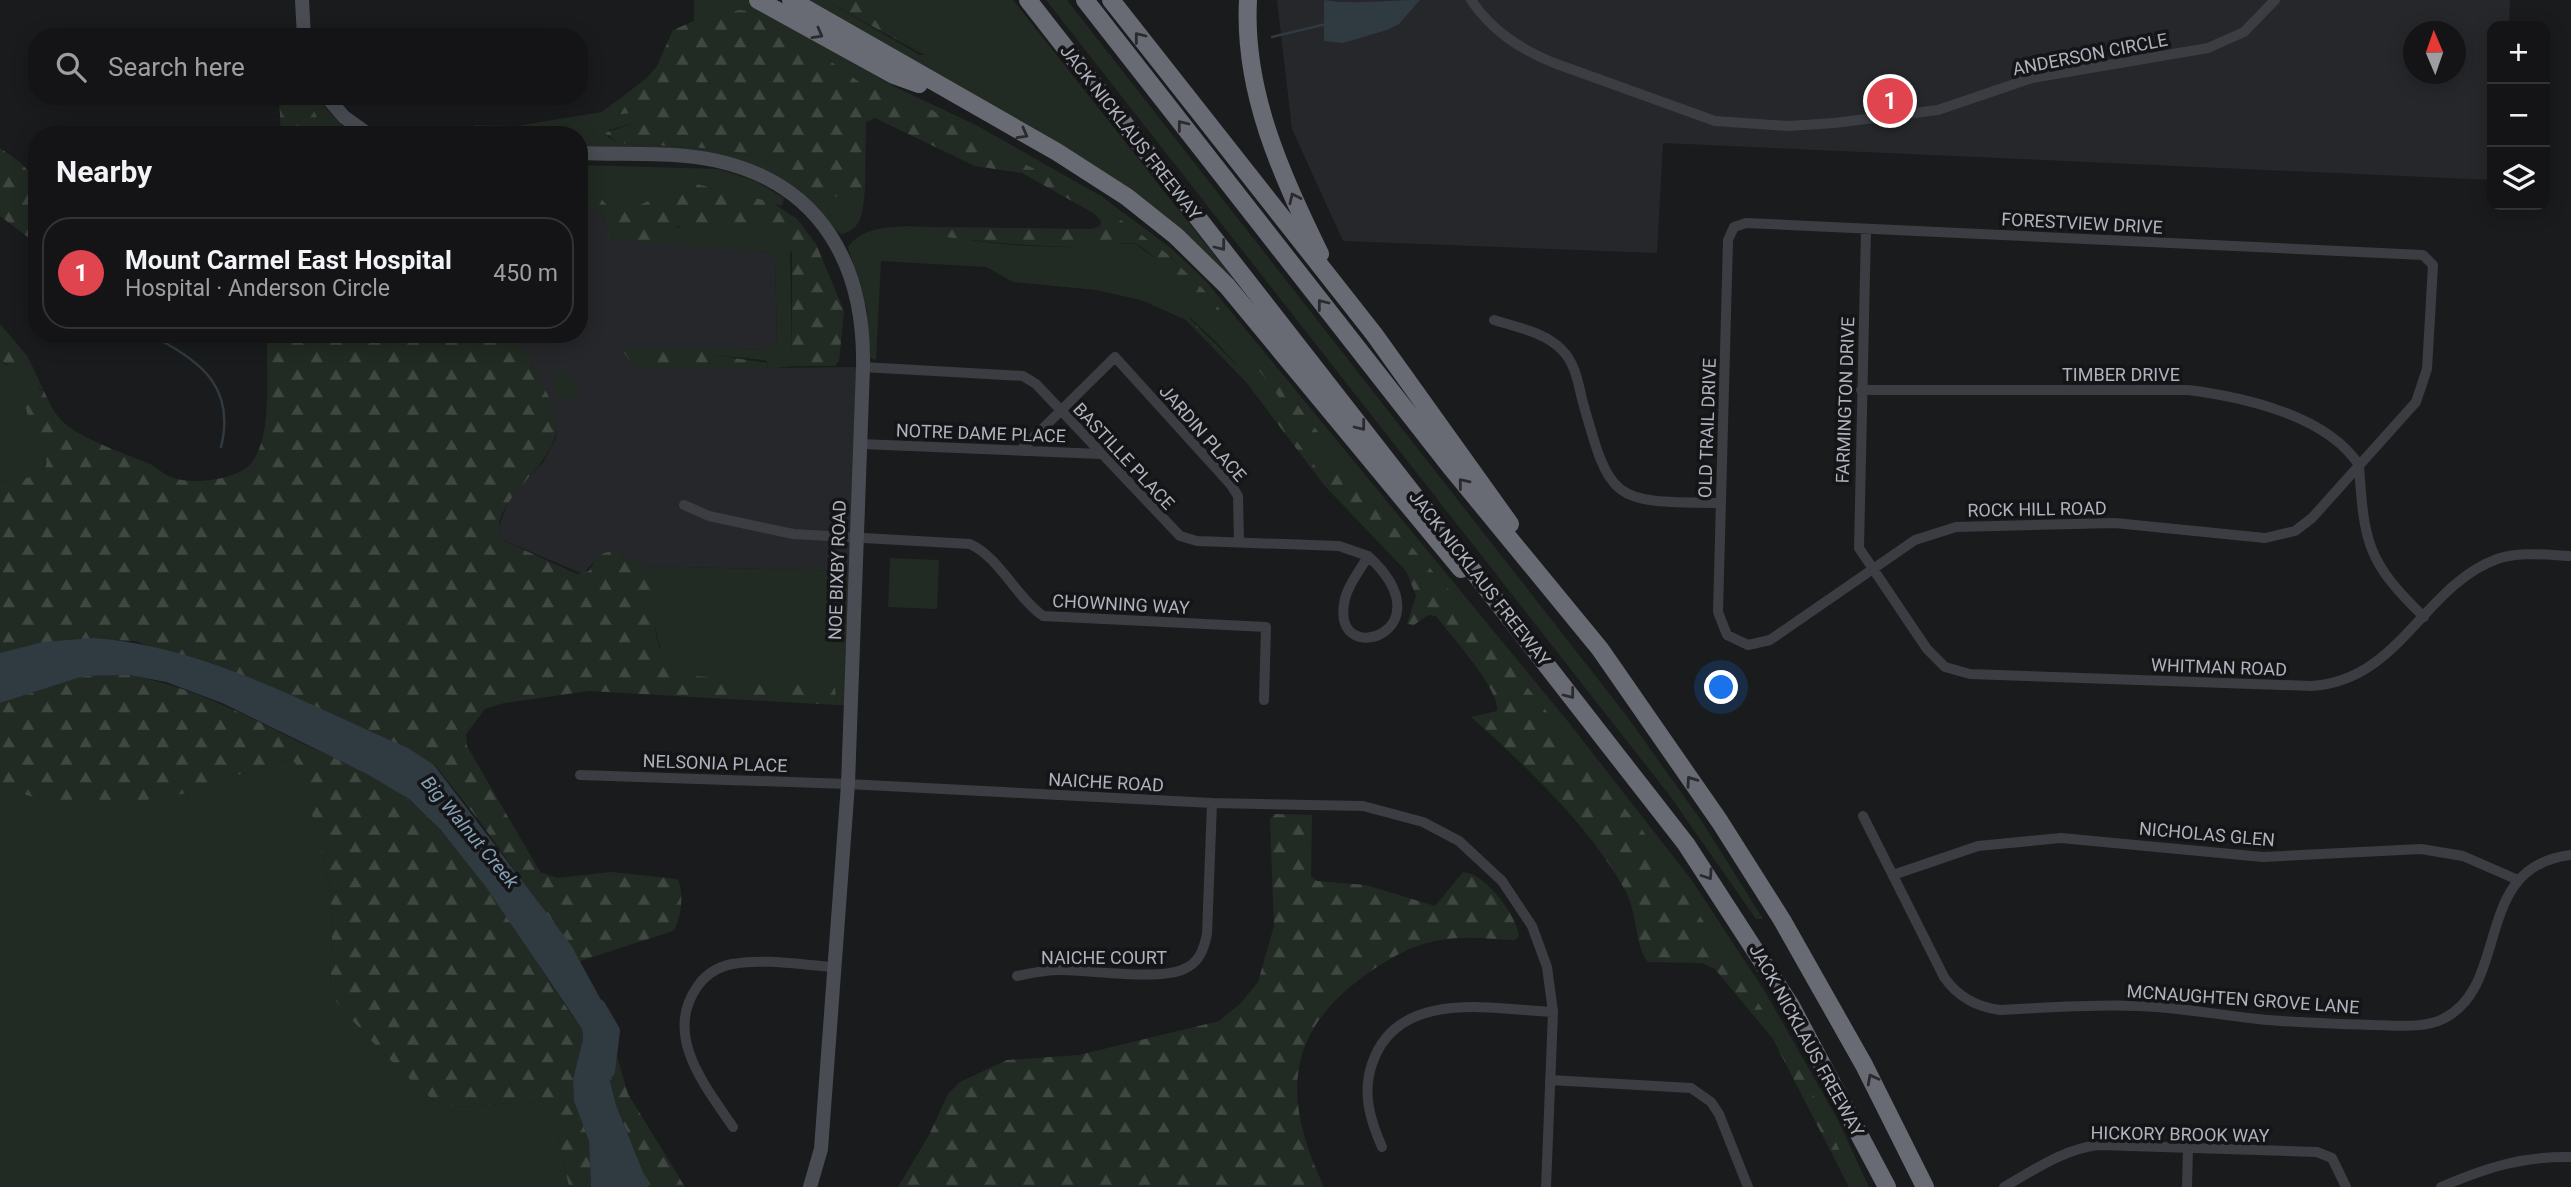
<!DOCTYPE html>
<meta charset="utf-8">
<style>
body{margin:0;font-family:Roboto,sans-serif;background:#212123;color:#f1f3f6}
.controls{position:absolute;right:21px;top:21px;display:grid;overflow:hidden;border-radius:14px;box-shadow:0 4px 18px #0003}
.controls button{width:63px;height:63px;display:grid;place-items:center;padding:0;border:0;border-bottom:2px solid #333335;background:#141416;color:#f1f3f6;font:35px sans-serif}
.compass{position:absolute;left:2403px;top:21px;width:63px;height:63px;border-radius:50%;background:#141416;box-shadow:0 4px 18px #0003;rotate:358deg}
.you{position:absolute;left:1722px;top:688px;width:24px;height:24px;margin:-18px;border:5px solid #fff;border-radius:50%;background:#1a73e8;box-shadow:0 0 0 10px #1a73e833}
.badge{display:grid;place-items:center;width:46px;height:46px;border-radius:50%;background:#8c9099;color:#fff;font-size:23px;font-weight:700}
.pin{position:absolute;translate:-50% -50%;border:4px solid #fff;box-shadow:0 2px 7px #0006}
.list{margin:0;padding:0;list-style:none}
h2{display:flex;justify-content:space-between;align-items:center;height:91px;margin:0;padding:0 28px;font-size:30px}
h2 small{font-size:23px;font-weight:400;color:#9d9ea1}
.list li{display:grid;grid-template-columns:46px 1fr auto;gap:21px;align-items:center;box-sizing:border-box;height:112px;margin:0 14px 14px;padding:0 14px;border:2px solid #333335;border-radius:28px}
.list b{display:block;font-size:26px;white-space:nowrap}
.list p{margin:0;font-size:23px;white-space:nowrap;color:#9d9ea1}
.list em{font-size:23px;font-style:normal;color:#9d9ea1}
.icon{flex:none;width:38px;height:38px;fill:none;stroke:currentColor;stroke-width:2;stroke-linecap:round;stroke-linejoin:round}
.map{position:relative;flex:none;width:2571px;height:1187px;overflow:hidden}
.search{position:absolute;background:#141416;box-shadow:0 4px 18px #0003;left:28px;top:28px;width:560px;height:77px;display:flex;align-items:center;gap:18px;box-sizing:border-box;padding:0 24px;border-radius:28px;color:#9d9ea1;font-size:26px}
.panel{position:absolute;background:#141416;box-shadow:0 4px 18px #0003;left:28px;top:126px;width:560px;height:217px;border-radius:28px}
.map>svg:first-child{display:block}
.built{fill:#26272a;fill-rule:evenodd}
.green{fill:#222b23}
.forest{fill:url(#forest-firs)}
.water{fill:#303a41}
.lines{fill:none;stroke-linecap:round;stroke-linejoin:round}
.stream{stroke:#303a41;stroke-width:2.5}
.river{stroke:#303a41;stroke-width:16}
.street{stroke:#3b3d42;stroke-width:10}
.secondary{stroke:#494c52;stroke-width:14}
.highway{stroke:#686b73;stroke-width:18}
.oneway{stroke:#2a2a2f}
.labels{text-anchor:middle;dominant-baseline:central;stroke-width:7;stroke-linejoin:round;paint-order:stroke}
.street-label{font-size:18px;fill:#adb2bc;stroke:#151518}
.water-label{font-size:19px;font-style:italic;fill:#85a1b6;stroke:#151518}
</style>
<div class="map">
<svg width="2571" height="1187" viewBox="0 0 2571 1187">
<defs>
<pattern id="forest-firs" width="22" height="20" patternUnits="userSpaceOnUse" patternTransform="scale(1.75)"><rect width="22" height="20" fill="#222b23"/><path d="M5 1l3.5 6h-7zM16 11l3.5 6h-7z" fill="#3f4741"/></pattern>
</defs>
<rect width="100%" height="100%" fill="#1a1b1d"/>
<path class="built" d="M1277,0H2510L2509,26H2492V180L1663,143L1657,253L1343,241L1292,129ZM2414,32H2456V74H2414Z
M579,210L602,211L609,236L615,239L766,252L775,258L777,341L767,350L627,347L633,365L644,369L857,367L850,571L639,566L623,554L600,555L583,574L502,540L498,529L509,499L544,461L556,438L557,423L533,365L509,334H579Z"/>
<path class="green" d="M694,0H747L895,87L976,125L1101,196L1172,249L1205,280L1570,724L1691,879L1764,990L1838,1120L1869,1187H1857L1814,1096L1781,1037L1643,831L1455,597L1359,486L1288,392L1203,289L1166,253L1127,224L1061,182L1000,152L932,110L862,84L818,52L750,11L739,10L694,21Z
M804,0H825L920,55H925L874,19L869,0H1013L1239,286L1205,254Z
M1046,0H1067L1626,715L1703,823L1763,919H1756L1670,796Z
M306,96H315L345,129L356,135C329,135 316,122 306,96Z
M602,112L603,117L631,113L634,123L609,130L608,137L619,143C690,150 773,138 822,202L840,195L856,199L862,196L865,189C863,208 864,230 841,234L764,172L579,147V135L474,133V125L516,126Z
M579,165L719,169L755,181L784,198L782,206L692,183L631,211H612L600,197L579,188Z
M685,225H758L776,234L790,247L792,360L795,366L767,369L768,363L765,360L714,355L703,348L767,350L777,341L775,258L766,252L658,244L672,230Z
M942,227L941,230C953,244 1053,248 1076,247C1096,247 1117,242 1136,244C1217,302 1279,392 1331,476V483L1318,470C1278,417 1240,360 1189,317L1186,320L1141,300L1096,290L1013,282L986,267L881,261L876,360L870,358L867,310L848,247C867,220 913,227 942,227Z
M28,357L44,391L39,388C38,402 34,424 38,437C40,442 44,446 45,452C52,481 20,480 0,481V361L6,365H26Z
M566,372L579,387V394L573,399L554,397V383L558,373Z
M890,558L939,560L937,609L888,607Z
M639,566L850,571L846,705H837L835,687C802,685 698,683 674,669C664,663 660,647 657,636C650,608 660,589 639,566Z
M278,761L296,762C311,810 328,861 332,911C334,931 327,982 333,996C338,1009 426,1098 437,1102C474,1116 517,1092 552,1109L569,1187H0V786L50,803L187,793Z"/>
<path class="forest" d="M825,0H869L874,19L926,56Z
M739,10L750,11L818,52L862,84L932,110L1000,152L1061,182L1127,224L1166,253L1203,289L1288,392L1359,486L1455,597L1643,831L1781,1037L1814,1096L1857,1187H1849L1773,1039L1715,969L1702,963L1648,962C1636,950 1637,912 1626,892C1592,828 1525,765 1471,717L1497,711C1501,690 1450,635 1436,616L1428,615L1414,625L1407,624L1416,596L1406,571L1324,485L1246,382L1186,320L1188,317L1251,379L1318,470L1331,482V476C1285,401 1231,326 1165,268C1157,261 1147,249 1137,244C1126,240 1111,246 1100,247C1049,248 997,243 946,237L940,230L942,227L1091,229L1100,226L1101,221L1095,214L1022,173L975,166L875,118L866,122L865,189L862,196L856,199L840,195L822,202C773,138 690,150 619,143L605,133L634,123L630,113L603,117L602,112L647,78L657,66L673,30L694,21Z
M279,96H306L318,119L339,135H281Z
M0,148L20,162L37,181V244L0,216Z
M692,183L771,202L797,219L816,244L844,311L839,361L835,366H795L792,360V253L776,234L758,225L678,226L658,244L615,239L609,236L602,212L579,210V188L600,197L612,211C646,212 657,187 692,183Z
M0,324L28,357L26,365L19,369L0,361Z
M267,334H509C524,348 534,366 542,384C548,396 557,410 557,424C558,467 482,505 502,540L577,574L589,571C592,566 596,557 602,554C619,545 648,568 654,584C659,593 655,606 655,616C654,649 665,666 696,676L835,687L837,705L589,691L504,703L485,709L466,734L467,746L540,872L557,878L611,872L677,879C685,890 681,921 673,931L580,961L481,823L435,765L136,641C88,638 46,641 0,653V481C99,477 5,426 30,387L44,391C49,402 54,414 64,423C84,440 126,454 150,464C158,468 165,476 173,478C194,485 240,480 253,461C273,433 266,368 267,334Z
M627,347L703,348L714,355L768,363L766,369H644L633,365L623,351Z
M129,675C186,685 235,710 287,736C327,757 374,771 409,800C478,856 529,957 582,1029L583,1039L573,1079L574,1100L589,1141L591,1187H569L552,1109C517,1092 474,1116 437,1102C426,1098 338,1009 333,996C327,982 334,931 332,911C328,861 311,810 295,762L278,761L187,793L99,808L50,803L0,786V703L84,676Z
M1275,814L1312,815L1311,876L1317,881L1366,885L1435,906L1463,872C1485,873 1517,916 1519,936L1515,940C1489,939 1461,935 1435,941C1410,946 1384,961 1364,976C1282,1036 1284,1101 1324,1187H898L929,1135L948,1094L960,1082L1007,1060L1079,1055L1219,1021L1240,1004L1258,982L1274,926L1270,819Z
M610,1032L628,1094L685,1187H649L616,1105L609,1077Z"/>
<path class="water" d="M1324,0C1351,5 1389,0 1420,0L1399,24L1387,30L1343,43L1324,41Z
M93,638C205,646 306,704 408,748L434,765L571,945L606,1009L610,1032L609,1077L616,1105L649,1187H591L589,1141L574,1101L573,1079L583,1039L582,1029L486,887L441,830L409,799L367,774L222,703L166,682L129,675L84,676L0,703V653L43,642Z"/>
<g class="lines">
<path class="stream" d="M1272,37L1326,24
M158,339C204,363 235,390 221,447"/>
<path class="river" d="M598,1007L612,1031L607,1071"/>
<path class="street" d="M1471,0C1492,31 1520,49 1554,63L1715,121L1789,126L1834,123L1938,110L2032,78L2208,48L2244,32L2275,0
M1746,223L2423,255L2433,265L2427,369L2416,402L2312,518L2295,531L2265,538L2115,523L1956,527L1915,540L1770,640L1748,645L1727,635L1718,612L1728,240L1734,227Z
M1866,229L1859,548L1927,649L1945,667L1970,674L2311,686C2400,681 2423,586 2497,559C2520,551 2546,555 2571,556
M1494,320C1516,327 1545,332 1562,350C1575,363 1578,382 1582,399C1611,504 1612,502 1721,503
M863,367L1023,376L1036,384L1180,536L1197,541L1339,546L1368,556
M1861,390H2188C2243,397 2326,415 2359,465C2364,543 2367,562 2424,617
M861,444L1100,454
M1021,450L1115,357L1231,485L1238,496L1239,542
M684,505L709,516L793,534L970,544C1000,558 1016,597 1043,616L1266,627L1264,700
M1368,556C1450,631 1333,670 1344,604C1346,587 1360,571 1368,556Z
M580,775L848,784L1212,803L1363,806L1423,822L1459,841L1502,881L1532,926L1547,967L1553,1012L1546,1187
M1863,816L1944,977C1957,996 1977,1007 2000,1010C2045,1008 2091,1004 2137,1006C2178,1007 2218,1015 2258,1019C2297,1023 2336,1024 2374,1025C2396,1025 2422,1029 2443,1019C2512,985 2471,866 2571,855
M1893,875L1978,846L2061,838L2263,857L2421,849L2463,856L2518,880
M1017,976C1031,973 1045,970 1060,970C1091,970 1159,981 1184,969C1199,963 1204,949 1207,934L1212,803
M1550,1080L1691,1088L1711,1102L1719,1114L1748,1187
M733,1127C706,1087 663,1036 697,987C705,975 718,967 732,964C764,958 802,965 835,967
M1382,1147C1370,1120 1362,1093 1372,1064C1397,988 1492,1009 1553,1012
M2004,1187C2034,1170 2064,1149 2098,1145L2317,1152L2332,1158L2346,1187
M2187,1187L2188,1148
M2441,1187C2485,1168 2522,1156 2571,1157"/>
<path class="secondary" d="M302,0L304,37
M326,96L344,117L369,135
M579,153C624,155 674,151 718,161C822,185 865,266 863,367L848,784L821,1149L810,1187"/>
<path class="highway" d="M758,0L894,75L919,84
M791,0L1057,152L1127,197L1176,236L1227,286L1461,569
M1028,0L1686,844L1791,1006L1887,1187
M1085,0L1449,465L1600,649L1720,822L1782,920L1864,1065L1925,1187
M1111,0L1374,334L1510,524
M1248,0C1243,92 1281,173 1320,254"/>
</g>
<defs><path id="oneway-chevron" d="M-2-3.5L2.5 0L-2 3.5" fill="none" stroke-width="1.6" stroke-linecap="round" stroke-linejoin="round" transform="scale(1.75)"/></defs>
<g class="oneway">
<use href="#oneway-chevron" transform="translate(818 34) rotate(29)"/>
<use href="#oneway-chevron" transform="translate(1139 37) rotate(-128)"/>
<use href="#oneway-chevron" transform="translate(1182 125) rotate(-128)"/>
<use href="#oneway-chevron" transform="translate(1023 134) rotate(29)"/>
<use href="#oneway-chevron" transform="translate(1294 198) rotate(-115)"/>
<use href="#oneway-chevron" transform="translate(1221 246) rotate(52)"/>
<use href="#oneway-chevron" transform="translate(1322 304) rotate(-128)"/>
<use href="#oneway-chevron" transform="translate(1361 426) rotate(52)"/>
<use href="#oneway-chevron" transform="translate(1463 483) rotate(-129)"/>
<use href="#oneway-chevron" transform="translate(1570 694) rotate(52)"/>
<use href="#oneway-chevron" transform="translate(1691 781) rotate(-125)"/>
<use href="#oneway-chevron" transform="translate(1708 875) rotate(56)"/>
<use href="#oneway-chevron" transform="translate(1872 1079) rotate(-118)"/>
</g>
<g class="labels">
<g class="street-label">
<text transform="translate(2090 54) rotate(-11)">ANDERSON CIRCLE</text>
<text transform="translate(1131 132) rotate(52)">JACK NICKLAUS FREEWAY</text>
<text transform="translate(2082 223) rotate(3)">FORESTVIEW DRIVE</text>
<text x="2121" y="374">TIMBER DRIVE</text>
<text transform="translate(1845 400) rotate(-88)">FARMINGTON DRIVE</text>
<text transform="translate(1707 428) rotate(-88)">OLD TRAIL DRIVE</text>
<text transform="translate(981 433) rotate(2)">NOTRE DAME PLACE</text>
<text transform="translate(1203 433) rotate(49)">JARDIN PLACE</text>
<text transform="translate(1124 456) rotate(47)">BASTILLE PLACE</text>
<text transform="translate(2037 509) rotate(-1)">ROCK HILL ROAD</text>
<text transform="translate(837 570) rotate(-88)">NOE BIXBY ROAD</text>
<text transform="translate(1480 578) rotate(52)">JACK NICKLAUS FREEWAY</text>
<text transform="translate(1121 604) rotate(3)">CHOWNING WAY</text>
<text transform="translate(2219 667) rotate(2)">WHITMAN ROAD</text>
<text transform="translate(715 763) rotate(2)">NELSONIA PLACE</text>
<text transform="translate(1106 782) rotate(3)">NAICHE ROAD</text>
<text transform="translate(2207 834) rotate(5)">NICHOLAS GLEN</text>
<text x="1104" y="957">NAICHE COURT</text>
<text transform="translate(2243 999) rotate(4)">MCNAUGHTEN GROVE LANE</text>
<text transform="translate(1807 1040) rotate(61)">JACK NICKLAUS FREEWAY</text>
<text transform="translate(2180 1134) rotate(1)">HICKORY BROOK WAY</text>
</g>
<g class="water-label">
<text transform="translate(470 832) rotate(50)">Big Walnut Creek</text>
</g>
</g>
</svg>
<div class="controls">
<button>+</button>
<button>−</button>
<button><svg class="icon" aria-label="layers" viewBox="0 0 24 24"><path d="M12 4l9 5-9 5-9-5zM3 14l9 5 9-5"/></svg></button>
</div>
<svg class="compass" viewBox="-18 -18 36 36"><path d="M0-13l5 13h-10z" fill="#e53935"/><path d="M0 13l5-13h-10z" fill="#9d9ea1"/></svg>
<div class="you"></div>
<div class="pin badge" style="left:1890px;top:101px;background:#e0444e">1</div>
<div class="search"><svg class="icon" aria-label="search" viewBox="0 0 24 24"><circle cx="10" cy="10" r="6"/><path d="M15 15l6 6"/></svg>Search here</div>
<section class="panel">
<h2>Nearby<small></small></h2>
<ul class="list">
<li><span class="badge" style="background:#e0444e">1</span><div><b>Mount Carmel East Hospital</b><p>Hospital · Anderson Circle</p></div><em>450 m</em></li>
</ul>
</section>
</div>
